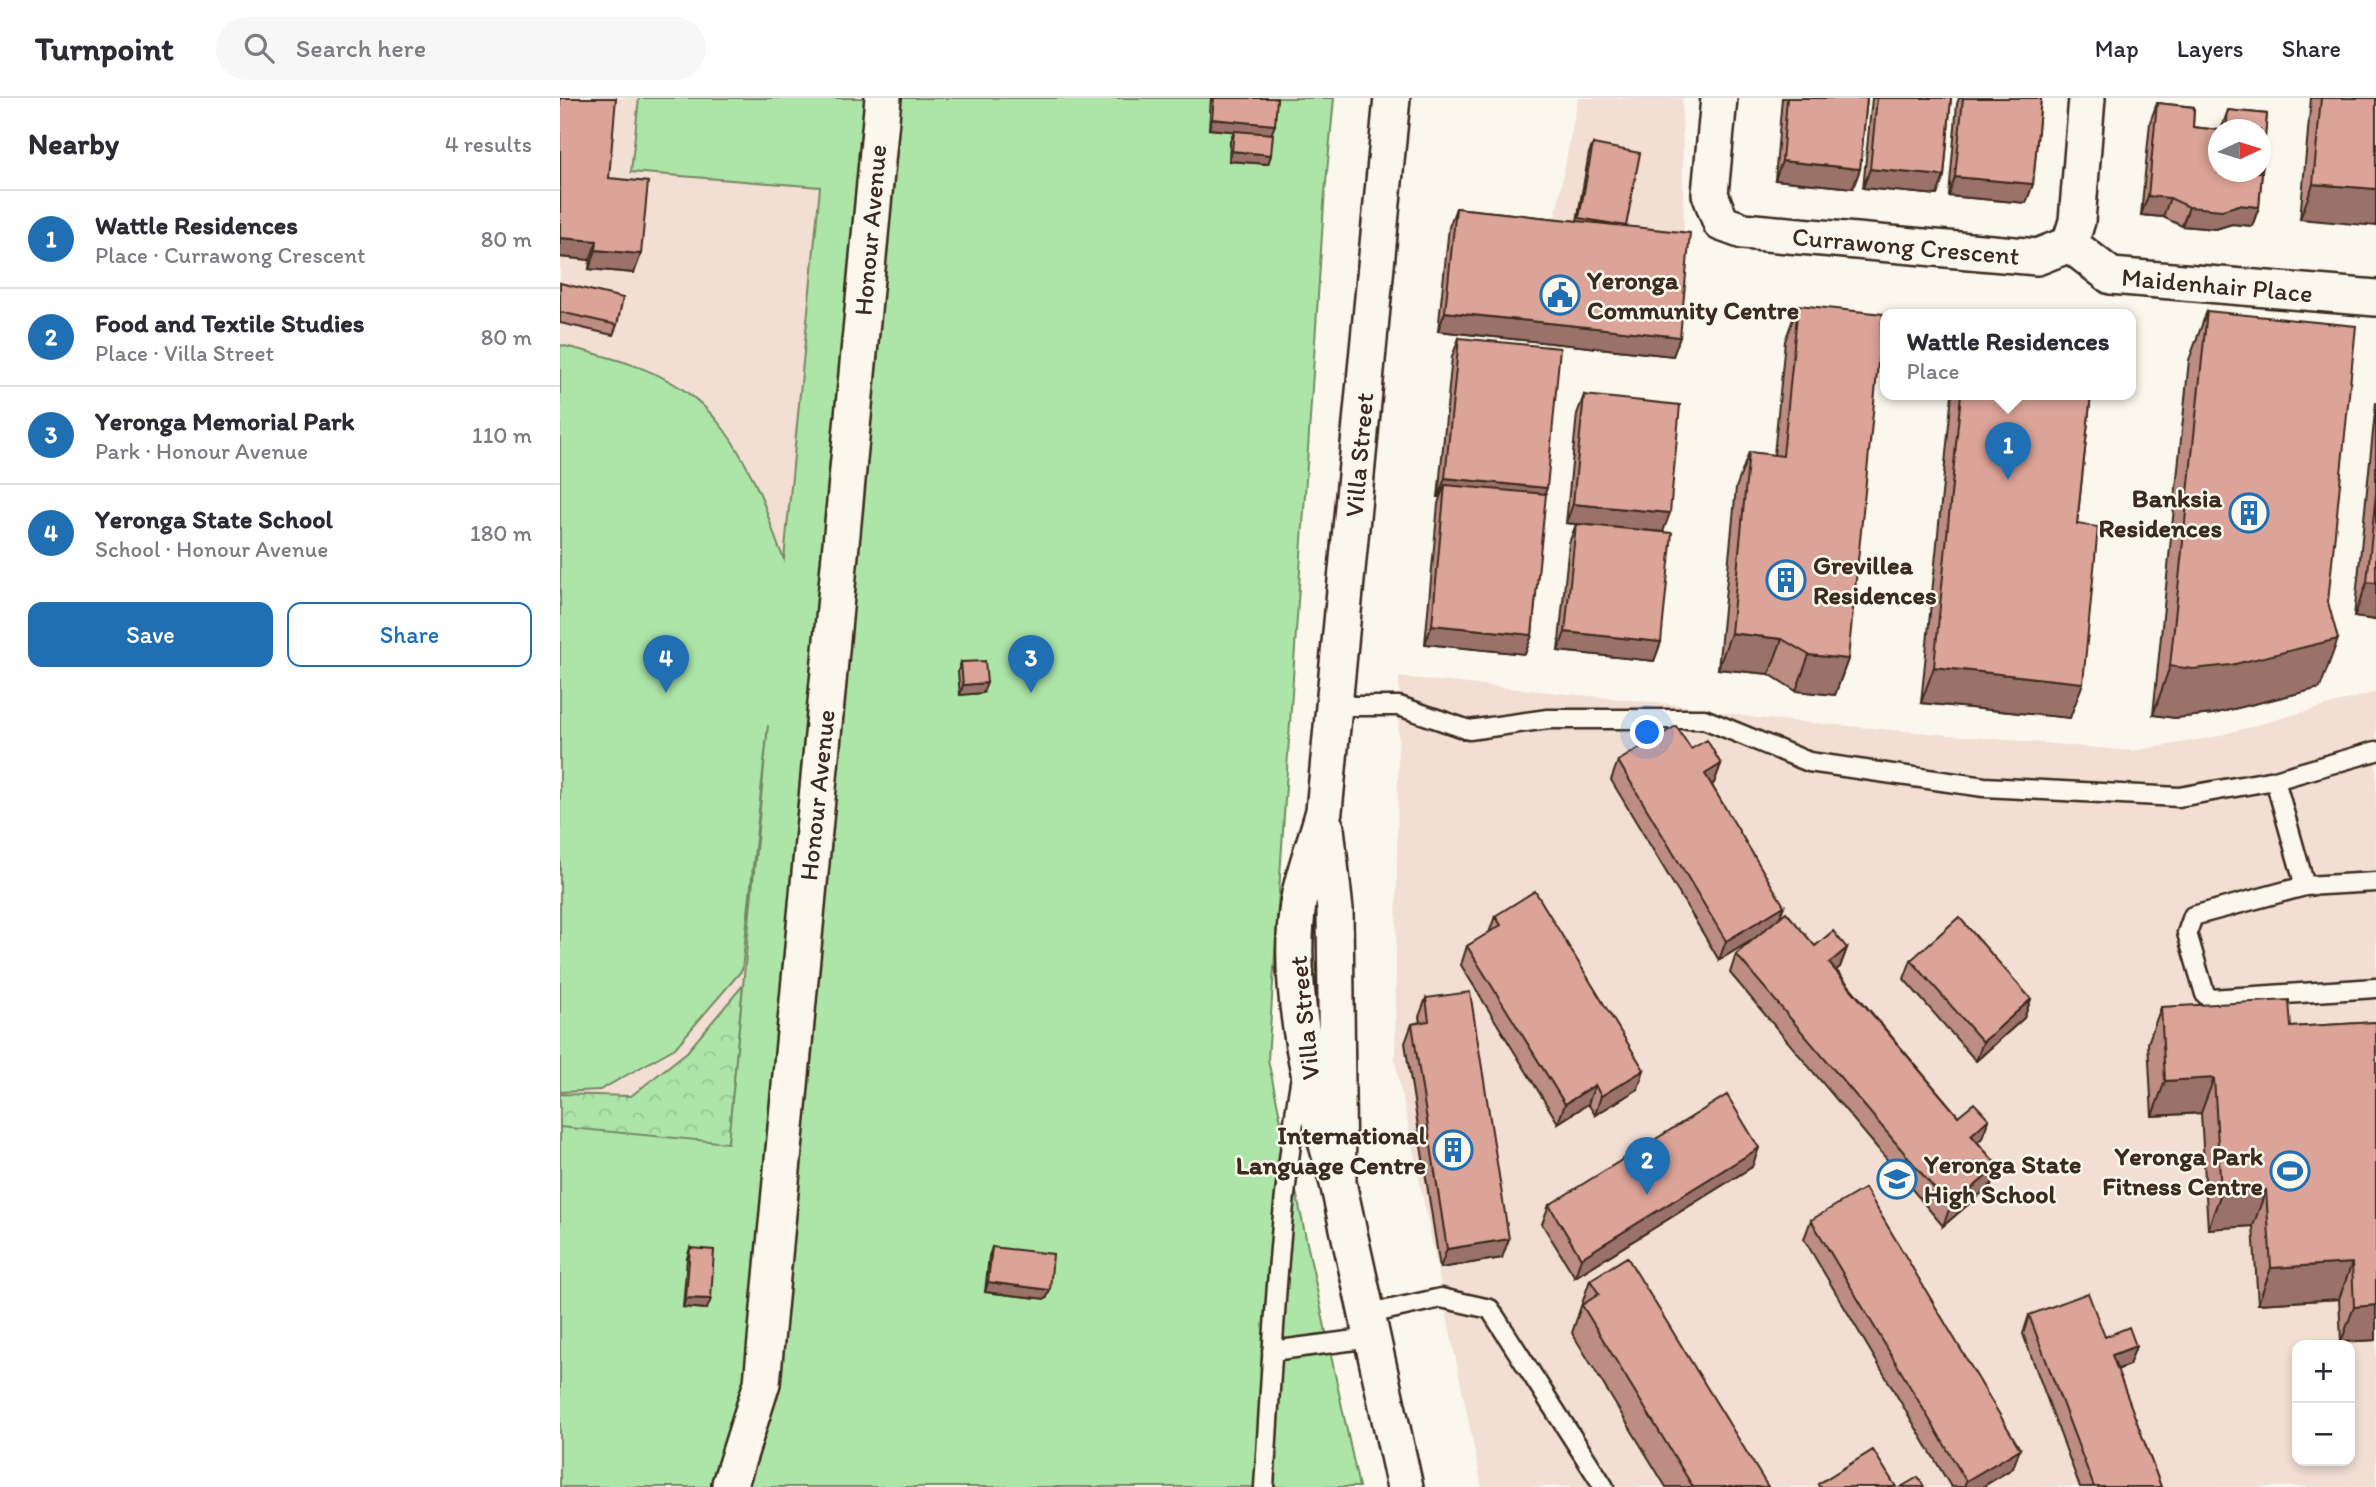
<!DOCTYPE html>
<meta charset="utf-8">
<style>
body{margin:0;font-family:Itim,sans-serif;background:#f7f7f7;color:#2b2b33}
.controls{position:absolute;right:21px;bottom:21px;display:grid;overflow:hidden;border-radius:14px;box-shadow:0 4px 10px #0003}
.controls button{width:63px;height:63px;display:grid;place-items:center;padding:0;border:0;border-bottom:2px solid #e1e1e2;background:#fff;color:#2b2b33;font:35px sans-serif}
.compass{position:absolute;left:1648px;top:21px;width:63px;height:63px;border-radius:50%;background:#fff;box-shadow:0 4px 10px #0003;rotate:86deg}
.you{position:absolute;left:1088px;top:635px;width:24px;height:24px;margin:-18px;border:5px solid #fff;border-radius:50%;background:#1a73e8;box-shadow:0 0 0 10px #1a73e833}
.badge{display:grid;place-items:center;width:46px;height:46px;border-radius:50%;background:#1f6fb2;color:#fff;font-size:23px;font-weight:700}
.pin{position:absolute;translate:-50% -58px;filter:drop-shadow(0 2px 4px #0008)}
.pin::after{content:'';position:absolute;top:37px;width:24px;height:21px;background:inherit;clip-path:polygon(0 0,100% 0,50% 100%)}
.popup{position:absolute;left:1320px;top:211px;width:256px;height:91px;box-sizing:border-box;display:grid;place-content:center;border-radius:14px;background:#fff;filter:drop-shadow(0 2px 5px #0005);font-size:23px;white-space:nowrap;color:#7c7c81}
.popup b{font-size:26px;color:#2b2b33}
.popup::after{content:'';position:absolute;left:50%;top:100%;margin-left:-14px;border:14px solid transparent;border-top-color:#fff}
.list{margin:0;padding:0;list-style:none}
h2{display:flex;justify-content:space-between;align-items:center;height:91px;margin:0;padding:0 28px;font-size:30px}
h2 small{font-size:23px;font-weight:400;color:#7c7c81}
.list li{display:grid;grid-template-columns:46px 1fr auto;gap:21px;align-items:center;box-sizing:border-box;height:98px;padding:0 28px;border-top:2px solid #e1e1e2}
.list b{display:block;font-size:26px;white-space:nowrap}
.list p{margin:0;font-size:23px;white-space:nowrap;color:#7c7c81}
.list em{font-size:23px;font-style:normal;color:#7c7c81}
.actions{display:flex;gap:14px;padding:21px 28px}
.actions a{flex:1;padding:16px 0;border:2px solid #1f6fb2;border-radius:14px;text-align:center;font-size:24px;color:#1f6fb2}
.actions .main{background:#1f6fb2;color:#fff}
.icon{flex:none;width:38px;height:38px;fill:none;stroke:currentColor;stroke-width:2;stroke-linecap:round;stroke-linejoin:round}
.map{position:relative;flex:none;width:1816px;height:1389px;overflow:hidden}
header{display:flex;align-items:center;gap:42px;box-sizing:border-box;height:98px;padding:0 35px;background:#fff;border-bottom:2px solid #e1e1e2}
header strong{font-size:33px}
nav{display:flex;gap:38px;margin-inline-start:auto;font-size:24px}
.search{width:490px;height:63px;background:#f7f7f7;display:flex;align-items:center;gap:18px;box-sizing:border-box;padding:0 24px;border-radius:38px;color:#7c7c81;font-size:26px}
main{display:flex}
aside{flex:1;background:#fff}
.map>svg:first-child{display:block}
.built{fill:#f2ded3;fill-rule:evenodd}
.forest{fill:url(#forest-crowns);stroke:#748864;stroke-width:2}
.green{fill:#ade5a9;stroke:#748864;stroke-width:2}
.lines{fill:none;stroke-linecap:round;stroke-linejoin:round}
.lane-casing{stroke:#3b2a1e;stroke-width:23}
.street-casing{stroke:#3b2a1e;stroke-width:40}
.lane{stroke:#fbf7ec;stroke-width:18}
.street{stroke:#fbf7ec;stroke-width:35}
.wall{fill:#bd8c83;stroke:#3b2a1e;stroke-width:2}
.shaded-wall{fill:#9a726a;stroke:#3b2a1e;stroke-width:2}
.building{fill:#dca398;stroke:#3b2a1e;stroke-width:2}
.labels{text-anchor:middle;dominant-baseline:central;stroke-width:5;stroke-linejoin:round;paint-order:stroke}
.street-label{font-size:26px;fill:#3b2a1e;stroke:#fbf7ec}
.poi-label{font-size:26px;font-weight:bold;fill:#3b2a1e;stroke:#fbf7ec;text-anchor:start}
</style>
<header>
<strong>Turnpoint</strong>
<div class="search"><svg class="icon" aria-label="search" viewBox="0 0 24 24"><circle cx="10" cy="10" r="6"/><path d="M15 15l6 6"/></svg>Search here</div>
<nav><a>Map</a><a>Layers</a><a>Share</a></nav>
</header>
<main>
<aside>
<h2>Nearby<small>4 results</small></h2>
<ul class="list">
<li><span class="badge">1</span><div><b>Wattle Residences</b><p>Place · Currawong Crescent</p></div><em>80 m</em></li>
<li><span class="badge">2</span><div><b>Food and Textile Studies</b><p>Place · Villa Street</p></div><em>80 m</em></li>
<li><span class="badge">3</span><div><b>Yeronga Memorial Park</b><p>Park · Honour Avenue</p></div><em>110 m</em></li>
<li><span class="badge">4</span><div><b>Yeronga State School</b><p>School · Honour Avenue</p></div><em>180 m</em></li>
</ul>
<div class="actions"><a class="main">Save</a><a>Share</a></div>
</aside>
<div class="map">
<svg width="1816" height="1389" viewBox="0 0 1816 1389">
<defs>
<pattern id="forest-crowns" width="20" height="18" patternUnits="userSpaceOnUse" patternTransform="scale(1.75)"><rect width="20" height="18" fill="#ade5a9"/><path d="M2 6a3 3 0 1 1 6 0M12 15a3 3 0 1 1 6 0" fill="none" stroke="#96c591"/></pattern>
</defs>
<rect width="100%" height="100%" fill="#fbf7ec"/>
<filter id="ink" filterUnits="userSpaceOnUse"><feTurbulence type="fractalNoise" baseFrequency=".0143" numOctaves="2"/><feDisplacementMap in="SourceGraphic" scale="14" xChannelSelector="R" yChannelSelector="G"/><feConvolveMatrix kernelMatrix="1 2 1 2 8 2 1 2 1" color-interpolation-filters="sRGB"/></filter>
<g filter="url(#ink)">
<path class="built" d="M0,0H268L168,1046L0,1029Z
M1018,0H1122L1124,151L992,136Z
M839,579L1120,607L1197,620L1572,653L1650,640L1816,594V1389H922L835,963ZM1737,1247H1790V1363H1737Z"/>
<path class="forest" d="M183,887L168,1046L0,1389V996L71,998L127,954Z"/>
<path class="green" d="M79,0H774L764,106L708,962L799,1389H0V1029L168,1045L208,627L182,872L115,950L40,992L0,994V247C107,272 153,290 200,396C209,417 214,441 224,461L260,89L71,74Z"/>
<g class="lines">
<g class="lane-casing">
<path id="lane" d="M776,608H839L909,632L988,621H1144L1249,664L1424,689L1619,699L1715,682L1816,653
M1715,682L1745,788
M1816,784L1745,788L1633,818L1627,835L1645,896L1651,901L1816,890
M805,1217L881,1200L930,1211L1044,1389
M712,1253L811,1240
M704,1389C713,1251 718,1115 741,978"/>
</g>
<g class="street-casing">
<path id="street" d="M1159,0L1150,96L1161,125L1183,133L1477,159L1510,146L1517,123L1527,0
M1510,146L1551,178L1816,200
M766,730L775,812L778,1085L845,1389
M778,1085C753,1000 725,895 738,806C743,775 756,743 764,713L832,0
M170,1386L202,1285L323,0"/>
</g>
<use href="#lane" class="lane"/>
<use href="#street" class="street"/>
</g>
<path class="wall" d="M0,0L49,80L81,156L74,175L29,171L30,162L0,159Z
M651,0H717L711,36V57L708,66L669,63L670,43L674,33L649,31Z
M1222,0H1307L1300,71L1293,90L1215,82Z
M1312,0H1391L1384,78L1377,97L1303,90Z
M1399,0H1481L1473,86L1466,105L1389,98L1397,6Z
M1751,0H1816L1740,121Z
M1597,5L1634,9L1633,29L1658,32V74H1700V32H1661L1668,12L1707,16L1699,109L1692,128L1672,126L1656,131L1622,128L1603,119L1581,117L1590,24Z
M1033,46L1066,128L1120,239L1113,258L878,233L889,129L896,110L1017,123L1029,55Z
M0,185L57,227L53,237L0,225Z
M1238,207L1288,561L1275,597L1236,593L1209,576L1158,571L1176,390L1189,354L1214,357L1225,243Z
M1647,213L1768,504L1760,590L1653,616L1615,620L1593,617L1629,262Z
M899,240L985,396L972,537L965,556L865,546L878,406L880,399H878L892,259Z
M1392,296H1531L1517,426L1510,620L1361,605Z
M1024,297L1103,434L1006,425L1017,316Z
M1816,304V522L1794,519Z
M1016,426L1101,544L1094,563L998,553L1009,445Z
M401,564L423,595L400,597L398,574Z
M1131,651L1161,666L1154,685L1152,687L1220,819L1255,848L1287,850L1280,869L1276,872L1398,1018L1422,1040L1417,1044L1438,1068L1431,1087L1383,1128L1170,875L1176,856L1197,839L1159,862L1051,682L1058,663Z
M935,818L1078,991L1035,1017L1028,1006L998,1025L901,867L907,848L929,835Z
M1351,862L1471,901L1464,920L1416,963L1344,881Z
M866,900L942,1160L880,1170L845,945L852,926L860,924L859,919Z
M1601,909L1731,929L1816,924V1242L1781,1244L1779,1201L1698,1206L1693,1128L1648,1131L1641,1015L1592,1018L1588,945Z
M1192,1069L1015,1179L982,1126L989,1107Z
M1251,1122L1453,1370L1422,1389H1391L1244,1141Z
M432,1149L490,1192L486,1201L425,1194L429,1158Z
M130,1150L147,1211L123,1209L127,1160Z
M1030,1182L1208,1389H1106L1012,1235Z
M1469,1217L1576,1248L1569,1267L1557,1272L1601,1389H1520L1463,1236Z"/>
<path class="shaded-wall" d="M652,21L715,27L711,37L649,31Z
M672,53L711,57L708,66L669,63Z
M1222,63L1300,71L1293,90L1215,82Z
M1310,71L1384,78L1377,97L1303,90Z
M1395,79L1473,86L1466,105L1389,98Z
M1753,86L1816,91V128L1740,121Z
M1588,98L1610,100L1603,119L1581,117Z
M1679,107L1699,109L1692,128L1672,126L1656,131L1622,128L1629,109Z
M0,140L37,143L30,162L0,159Z
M36,152L81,156L74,175L29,171Z
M885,214L1120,239L1113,258L878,233Z
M885,380L987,390L980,409L885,387L880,399H878Z
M1013,406L1110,415L1103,434L1006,425Z
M1807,484L1816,485V522L1794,519Z
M872,527L972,537L965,556L865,546Z
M1005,534L1101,544L1094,563L998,553Z
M1171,535L1222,541L1209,576L1158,571Z
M1778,541L1760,590L1653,616L1615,620L1593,617L1610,568Z
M1249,557L1288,561L1275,597L1236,593Z
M1374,569L1523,585L1510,620L1361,605Z
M427,585L423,595L400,597L403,587Z
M1161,666L1154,685L1139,695L1145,676Z
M1224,808L1217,827L1159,862L1166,843Z
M1287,850L1280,869L1262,884L1269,865Z
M1471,901L1464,920L1416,963L1423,944Z
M1084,972L1078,991L1035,1017L1041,998Z
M1654,980L1641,1015L1592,1018L1605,983Z
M1035,987L1028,1006L998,1025L1005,1006Z
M1429,1021L1422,1040L1404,1056L1411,1037Z
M1199,1050L1192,1069L1015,1179L1021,1160Z
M1438,1068L1431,1087L1383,1128L1390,1109Z
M1706,1092L1693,1128L1648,1131L1661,1095Z
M949,1141L942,1160L880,1170L887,1151Z
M1792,1165L1779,1201L1698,1206L1711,1170Z
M428,1184L490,1192L486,1201L425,1194Z
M126,1200L151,1201L147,1211L123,1209Z
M1816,1207V1242L1781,1244L1794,1209Z
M1576,1248L1569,1267L1545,1276L1552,1257Z
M1460,1351L1453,1370L1422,1389H1404L1406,1383Z"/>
<path class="building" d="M0,0H56L49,80L88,84L81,156L36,152L37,143L0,140Z
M654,0H717L715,27L652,21Z
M1227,0H1307L1300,71L1222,63Z
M1317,0H1391L1384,78L1310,71Z
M1403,0H1481L1473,86L1395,79Z
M1761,0H1816V91L1753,86Z
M1597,5L1634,9L1633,29L1658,32V74H1700V32H1666L1668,12L1707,16L1699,109L1679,107L1662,112L1629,109L1610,100L1588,98Z
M674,33L713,36L711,57L672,53Z
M1033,46L1080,55L1066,128L1019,120Z
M896,110L1130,135L1120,239L885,214Z
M0,185L63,200L57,227L0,214Z
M1238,207L1323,216L1288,561L1249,557L1222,541L1171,535L1189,354L1223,358Z
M1647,213L1796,228L1768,504L1778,541L1671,567L1633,571L1610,568Z
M899,240L1000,250L987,390L885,380Z
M1401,296H1531L1517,426L1538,429L1523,585L1374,569Z
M1024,297L1120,307L1110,415L1013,406Z
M885,387L986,396L972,537L872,527Z
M1816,395V485L1807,484Z
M1016,426L1112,435L1101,544L1005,534Z
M425,563L427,585L403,587L401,564Z
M1116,628L1131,651L1147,642L1161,666L1145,676L1224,808L1166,843L1058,663Z
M975,793L1084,972L1041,998L1035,987L1005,1006L907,848L941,827L935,818Z
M1226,814L1255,848L1273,833L1287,850L1269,865L1398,1018L1414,1005L1429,1021L1411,1037L1438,1068L1390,1109L1176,856Z
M1399,819L1471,901L1423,944L1351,862Z
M910,894L949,1141L887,1151L852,926L869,923L866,900Z
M1729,902L1731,929L1816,924V1207L1794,1209L1792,1165L1711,1170L1706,1092L1661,1095L1654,980L1605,983L1601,909Z
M1167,997L1199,1050L1021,1160L989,1107Z
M1305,1090L1460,1351L1406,1383L1251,1122Z
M432,1149L493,1156L490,1192L428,1184Z
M130,1150L154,1152L151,1201L126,1200Z
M1067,1159L1208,1389H1133L1022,1207L1039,1196L1030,1182Z
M1528,1195L1545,1239L1569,1229L1576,1248L1552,1257L1601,1389H1534L1469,1217Z
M1313,1352L1336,1389H1259L1258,1386Z
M1358,1379L1364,1389H1341Z"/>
</g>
<defs>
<g id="civic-ring" transform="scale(2.0125)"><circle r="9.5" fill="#fbf7ec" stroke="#1f6fb2" stroke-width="1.5"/><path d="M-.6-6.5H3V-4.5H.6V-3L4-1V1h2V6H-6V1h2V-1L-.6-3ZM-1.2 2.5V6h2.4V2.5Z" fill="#1f6fb2"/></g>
<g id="building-ring" transform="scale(2.0125)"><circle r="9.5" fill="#fbf7ec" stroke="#1f6fb2" stroke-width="1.5"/><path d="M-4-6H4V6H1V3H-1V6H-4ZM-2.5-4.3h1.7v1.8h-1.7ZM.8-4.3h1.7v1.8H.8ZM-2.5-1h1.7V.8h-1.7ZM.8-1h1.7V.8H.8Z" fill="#1f6fb2"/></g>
<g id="stadium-ring" transform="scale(2.0125)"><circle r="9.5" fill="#fbf7ec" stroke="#1f6fb2" stroke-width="1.5"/><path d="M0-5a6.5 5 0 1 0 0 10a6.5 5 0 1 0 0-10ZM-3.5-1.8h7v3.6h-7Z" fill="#1f6fb2"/></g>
<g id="school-ring" transform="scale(2.0125)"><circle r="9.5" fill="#fbf7ec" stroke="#1f6fb2" stroke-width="1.5"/><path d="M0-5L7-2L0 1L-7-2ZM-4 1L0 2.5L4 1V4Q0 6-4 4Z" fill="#1f6fb2"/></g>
</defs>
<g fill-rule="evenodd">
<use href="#civic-ring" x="1000" y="197"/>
<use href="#building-ring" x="1689" y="415"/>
<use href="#building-ring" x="1226" y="482"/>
<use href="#building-ring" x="893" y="1052"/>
<use href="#stadium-ring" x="1730" y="1073"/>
<use href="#school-ring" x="1337" y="1081"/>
</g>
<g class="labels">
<g class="street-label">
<text transform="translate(310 132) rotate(-85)">Honour Avenue</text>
<text transform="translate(1346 148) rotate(5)">Currawong Crescent</text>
<text transform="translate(1657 187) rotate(5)">Maidenhair Place</text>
<text transform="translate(799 357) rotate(-85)">Villa Street</text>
<text transform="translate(257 697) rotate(-84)">Honour Avenue</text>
<text transform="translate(744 920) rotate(-96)">Villa Street</text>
</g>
<g class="poi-label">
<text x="1027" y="182">Yeronga<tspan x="1027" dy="30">Community Centre</tspan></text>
<text x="1662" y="400" text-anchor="end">Banksia<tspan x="1662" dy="30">Residences</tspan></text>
<text x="1253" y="467">Grevillea<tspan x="1253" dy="30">Residences</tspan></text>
<text x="866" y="1037" text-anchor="end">International<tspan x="866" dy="30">Language Centre</tspan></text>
<text x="1703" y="1058" text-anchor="end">Yeronga Park<tspan x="1703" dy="30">Fitness Centre</tspan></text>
<text x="1364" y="1066">Yeronga State<tspan x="1364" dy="30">High School</tspan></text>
</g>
</g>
</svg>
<div class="controls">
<button>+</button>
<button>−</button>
</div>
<svg class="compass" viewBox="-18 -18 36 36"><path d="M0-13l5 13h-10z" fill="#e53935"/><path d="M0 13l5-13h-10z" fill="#7c7c81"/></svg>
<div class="you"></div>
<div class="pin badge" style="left:1448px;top:382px">1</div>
<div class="popup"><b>Wattle Residences</b>Place</div>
<div class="pin badge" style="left:1087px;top:1097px">2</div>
<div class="pin badge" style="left:471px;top:595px">3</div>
<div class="pin badge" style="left:106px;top:595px">4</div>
</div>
</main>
